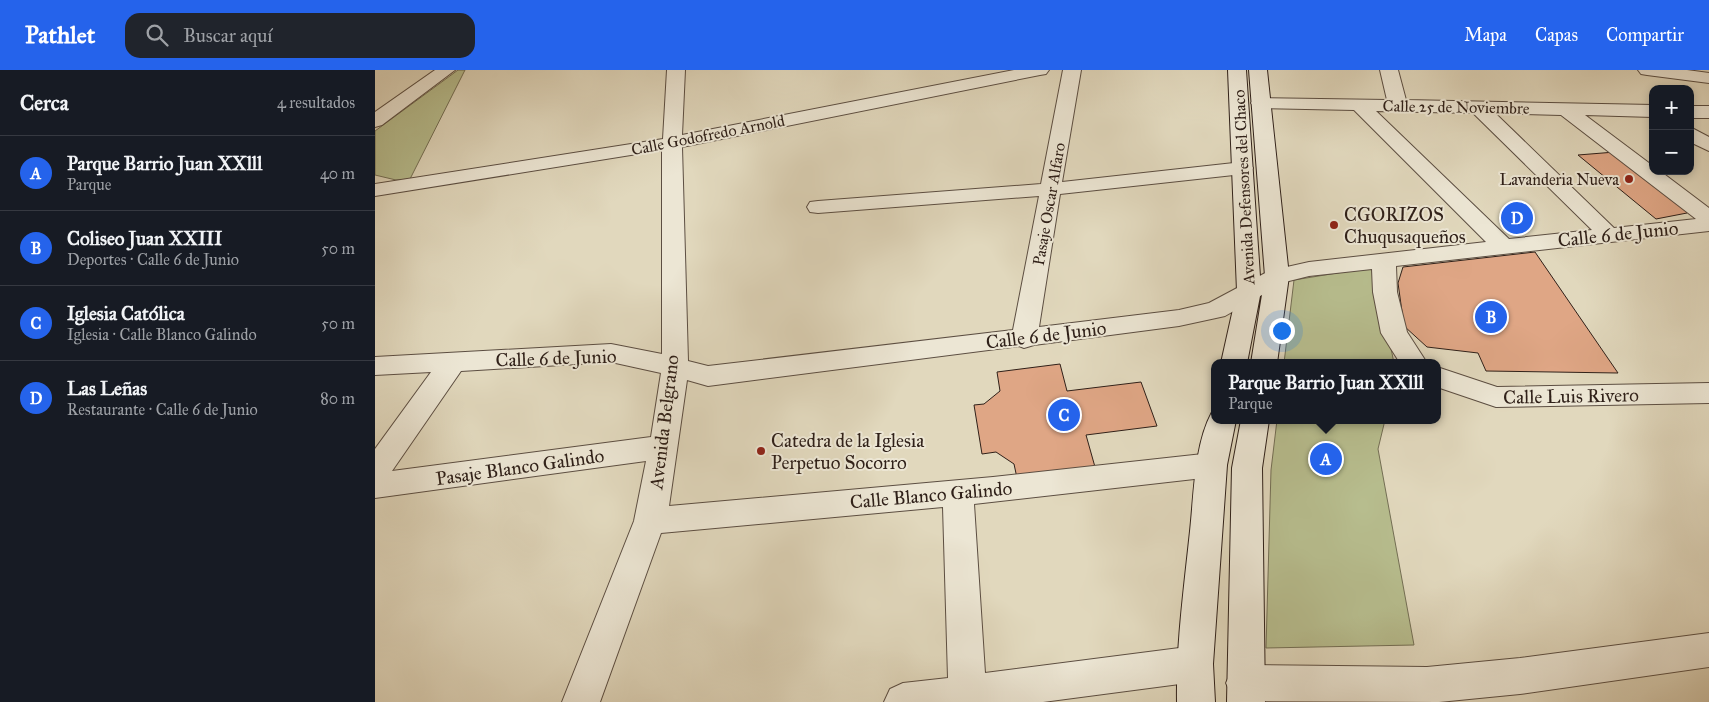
<!DOCTYPE html>
<html lang="es">
<meta charset="utf-8">
<style>
body{margin:0;font-family:"IM FELL Great Primer",serif;background:#20242c;color:#f1f3f6}
.controls{position:absolute;right:15px;top:15px;display:grid;overflow:hidden;border-radius:10px;box-shadow:0 2px 8px #0003}
.controls button{width:45px;height:45px;display:grid;place-items:center;padding:0;border:0;border-bottom:1px solid #363941;background:#171b24;color:#f1f3f6;font:25px sans-serif}
.you{position:absolute;left:906px;top:260px;width:18px;height:18px;margin:-12px;border:4px solid #fff;border-radius:50%;background:#1a73e8;box-shadow:0 0 0 8px #1a73e833}
.badge{display:grid;place-items:center;width:32px;height:32px;border-radius:50%;background:#2563eb;color:#fff;font-size:16px;font-weight:700}
.pin{position:absolute;translate:-50% -50%;border:2px solid #fff;box-shadow:0 1px 5px #0006}
.popup{position:absolute;left:836px;top:289px;width:230px;height:65px;box-sizing:border-box;display:grid;place-content:center;border-radius:10px;background:#171b24;filter:drop-shadow(0 1px 4px #0005);font-size:16px;white-space:nowrap;color:#9ea1a6}
.popup b{font-size:19px;color:#f1f3f6}
.popup::after{content:'';position:absolute;left:50%;top:100%;margin-left:-10px;border:10px solid transparent;border-top-color:#171b24}
.list{margin:0;padding:0;list-style:none}
h2{display:flex;justify-content:space-between;align-items:center;height:65px;margin:0;padding:0 20px;font-size:21px}
h2 small{font-size:16px;font-weight:400;color:#9ea1a6}
.list li{display:grid;grid-template-columns:32px 1fr auto;gap:15px;align-items:center;box-sizing:border-box;height:75px;padding:0 20px;border-top:1px solid #363941}
.list b{display:block;font-size:19px;white-space:nowrap}
.list p{margin:0;font-size:16px;white-space:nowrap;color:#9ea1a6}
.list em{font-size:16px;font-style:normal;color:#9ea1a6}
.icon{flex:none;width:28px;height:28px;fill:none;stroke:currentColor;stroke-width:2;stroke-linecap:round;stroke-linejoin:round}
.map{position:relative;flex:none;width:1334px;height:632px;overflow:hidden}
header{display:flex;align-items:center;gap:30px;box-sizing:border-box;height:70px;padding:0 25px;background:#2563eb;color:#fff}
header strong{font-size:24px}
nav{display:flex;gap:28px;margin-inline-start:auto;font-size:18px}
.search{width:350px;height:45px;background:#20242c;display:flex;align-items:center;gap:12px;box-sizing:border-box;padding:0 18px;border-radius:15px;color:#9ea1a6;font-size:19px}
main{display:flex}
aside{flex:1;background:#171b24}
.map>svg:first-child{display:block}
.green{fill:#b7bd8e;stroke:#736e54}
.building{fill:#dfa685;stroke:#2f2019}
.lines{fill:none;stroke-linecap:round;stroke-linejoin:round}
.street-casing{stroke:#5c4e42;stroke-width:2}
.secondary-casing{stroke:#2f2019;stroke-width:2}
.street{fill:#ece6d4;fill-rule:evenodd}
.secondary{fill:#ece6d4;fill-rule:evenodd}
.poi-dot{fill:#8f2418;stroke:#ece6d4;stroke-width:2}
.labels{text-anchor:middle;dominant-baseline:central;stroke-width:4;stroke-linejoin:round;paint-order:stroke}
.far-street-label{font-size:16px;fill:#2f2019;stroke:#ece6d4}
.far-poi-label{font-size:16px;fill:#2f2019;stroke:#ece6d4;text-anchor:end}
.poi-label{font-size:19px;fill:#2f2019;stroke:#ece6d4;text-anchor:start}
.street-label{font-size:19px;fill:#2f2019;stroke:#ece6d4}
</style>
<header>
<strong>Pathlet</strong>
<div class="search"><svg class="icon" aria-label="search" viewBox="0 0 24 24"><circle cx="10" cy="10" r="6"/><path d="M15 15l6 6"/></svg>Buscar aquí</div>
<nav><a>Mapa</a><a>Capas</a><a>Compartir</a></nav>
</header>
<main>
<aside>
<h2>Cerca<small>4 resultados</small></h2>
<ul class="list">
<li><span class="badge">A</span><div><b>Parque Barrio Juan XXlll</b><p>Parque</p></div><em>40 m</em></li>
<li><span class="badge">B</span><div><b>Coliseo Juan XXIII</b><p>Deportes · Calle 6 de Junio</p></div><em>50 m</em></li>
<li><span class="badge">C</span><div><b>Iglesia Católica</b><p>Iglesia · Calle Blanco Galindo</p></div><em>50 m</em></li>
<li><span class="badge">D</span><div><b>Las Leñas</b><p>Restaurante · Calle 6 de Junio</p></div><em>80 m</em></li>
</ul>
</aside>
<div class="map">
<svg width="1334" height="632" viewBox="0 0 1334 632">
<rect width="100%" height="100%" fill="#e1d8bd"/>
<filter id="stains"><feTurbulence type="fractalNoise" baseFrequency=".004" numOctaves="4"/><feColorMatrix values="0 0 0 0 .2 0 0 0 0 .09 0 0 0 0 .02 0 0 0 .5 -.17"/></filter>
<radialGradient id="worn" r=".72"><stop offset=".6" stop-color="#630" stop-opacity="0"/><stop offset="1" stop-color="#630" stop-opacity=".3"/></radialGradient>
<path class="green" d="M83,0H90L35,109L21,110L0,105V61Z
M999,197L1019,293H909L919,210Z
M902,350H1010L1003,379L1039,575L891,578L896,400Z"/>
<path class="building" d="M1240,82L1308,133L1312,143L1281,149L1203,85Z
M1160,182L1243,303L1111,301L1103,283L1052,277L1029,256L1023,213L1028,197Z
M685,294L692,321L766,312L782,356L711,365L720,397L642,408L639,394L621,382L607,384L599,335L609,334L625,321L622,302Z"/>
<g class="lines">
<g class="street-casing">
<path id="street" d="M60,0H80L7,55L0,57V42Z
M292,0H310L307,65L639,0H674L671,4L665,5L307,77L313,291L333,296L638,260L664,126L443,143L435,142L432,137L435,132L443,131L666,114L688,0H706L687,112L868,92L875,94L878,98L875,102L868,104L685,124L664,257L804,240L834,233L894,201L934,192L1111,172L979,40L885,38L879,37L876,33L879,29L885,28L1012,30L1005,0H1023L1031,30L1278,35V47L1210,45L1278,96V101H1285L1334,138V161L1021,196L1022,222L1032,262L1052,293H1025L1006,263L998,222L997,199L934,206L910,212L850,246L841,248L804,256L659,275L649,278L644,276L333,316L312,310L294,436L618,407L837,383L848,387L852,395L848,403L837,407L599,434L610,603L820,576L833,582L838,594L833,606L820,612L668,632H509L515,619L528,613L573,608L568,437L286,463L225,632H187L259,451L271,391L0,428V379L56,302L0,305V287L236,274L287,284V80L0,126V114L288,69ZM1001,41L1098,43L1217,160L1134,169ZM1120,43L1186,45L1321,149L1239,158ZM236,292L286,303L276,367L17,401L86,301Z
M1263,0H1312L1334,3V13L1272,5L1266,4Z
M1315,36H1334V48H1315Z
M1315,57L1334,67V81L1315,72Z
M1062,297L1122,317L1334,313V333L1121,337L1062,317Z
M1334,563V597L1145,624L1064,632L870,631L857,626L851,613L857,600L870,595L1052,597L1145,588Z"/>
</g>
<g class="secondary-casing">
<path id="secondary" d="M853,0H871L886,221L872,293H846L862,221Z
M874,0H892L914,206L902,293H876L890,206Z
M837,342H840V350H861L852,395L838,594L840,632H802C801,575 809,518 815,461C819,425 819,375 837,342Z
M866,350H894L887,398L890,632H852L857,398Z"/>
</g>
<use href="#street" class="street"/>
<use href="#secondary" class="secondary"/>
</g>
<g class="poi-dot">
<circle cx="1254" cy="109" r="5"/>
<circle cx="959" cy="155" r="5"/>
<circle cx="386" cy="381" r="5"/>
</g>
<g class="labels">
<g class="far-street-label">
<text transform="translate(1081 37) rotate(1)">Calle 25 de Noviembre</text>
<text transform="translate(333 65) rotate(-11)">Calle Godofredo Arnold</text>
<text transform="translate(869 117) rotate(-93)">Avenida Defensores del Chaco</text>
<text transform="translate(674 134) rotate(-80)">Pasaje Oscar Alfaro</text>
</g>
<g class="far-poi-label">
<text x="1244" y="109">Lavanderia Nueva</text>
</g>
<g class="poi-label">
<text x="969" y="144">CGORIZOS<tspan x="969" dy="22">Chuqusaqueños</tspan></text>
<text x="396" y="370">Catedra de la Iglesia<tspan x="396" dy="22">Perpetuo Socorro</tspan></text>
</g>
<g class="street-label">
<text transform="translate(1243 164) rotate(-6)">Calle 6 de Junio</text>
<text transform="translate(671 265) rotate(-7)">Calle 6 de Junio</text>
<text transform="translate(181 288) rotate(-2)">Calle 6 de Junio</text>
<text transform="translate(1196 326) rotate(-1)">Calle Luis Rivero</text>
<text transform="translate(289 352) rotate(-83)">Avenida Belgrano</text>
<text transform="translate(145 397) rotate(-8)">Pasaje Blanco Galindo</text>
<text transform="translate(556 425) rotate(-5)">Calle Blanco Galindo</text>
</g>
</g>
<rect width="100%" height="100%" filter="url(#stains)"/>
<rect width="100%" height="100%" fill="url(#worn)"/>
</svg>
<div class="controls">
<button>+</button>
<button>−</button>
</div>
<div class="you"></div>
<div class="pin badge" style="left:951px;top:389px">A</div>
<div class="popup"><b>Parque Barrio Juan XXlll</b>Parque</div>
<div class="pin badge" style="left:1116px;top:247px">B</div>
<div class="pin badge" style="left:689px;top:345px">C</div>
<div class="pin badge" style="left:1142px;top:148px">D</div>
</div>
</main>
